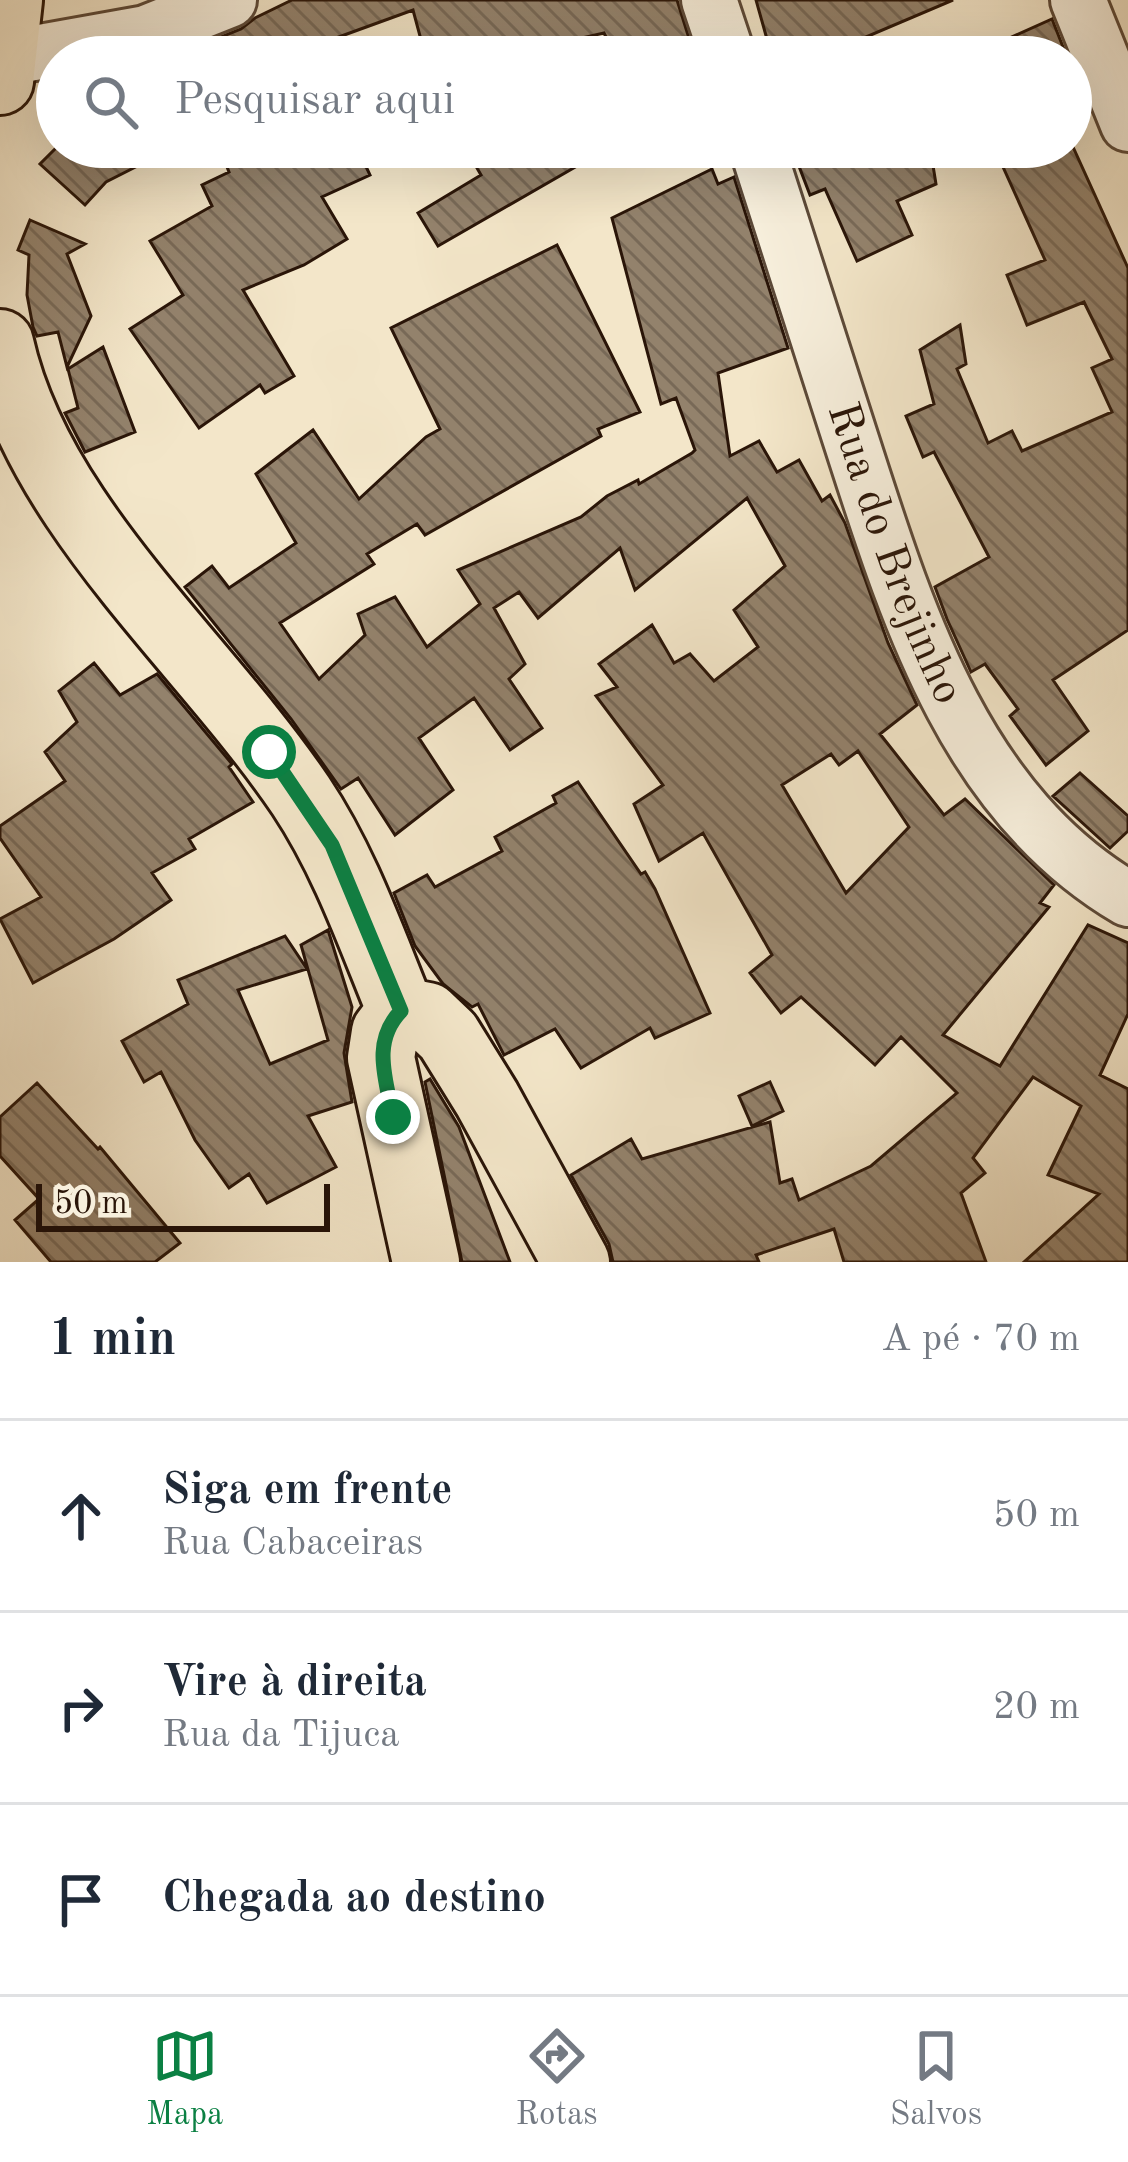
<!DOCTYPE html>
<html lang="pt">
<meta charset="utf-8">
<style>
body{margin:0;font-family:"Old Standard TT",serif;background:#f2f2f3;color:#1f2937}
.scale{position:absolute;left:36px;bottom:30px;width:294px;box-sizing:border-box;padding-left:12px;border:6px solid #2a1508;border-top:0;font-size:33px;line-height:42px;white-space:nowrap;color:#2a1508;-webkit-text-stroke:9px #f7efdc;paint-order:stroke}
.stop{position:absolute;width:36px;height:36px;margin:-27px;border:9px solid #0b8043;border-radius:50%;background:#fff}
.stop.end{background:#0b8043;border-color:#fff;box-shadow:0 3px 12px #0008}
.list{margin:0;padding:0;list-style:none}
h2{display:flex;justify-content:space-between;align-items:center;height:156px;margin:0;padding:0 48px;font-size:51px}
h2 small{font-size:39px;font-weight:400;color:#747a83}
.list li{display:grid;grid-template-columns:78px 1fr auto;gap:36px;align-items:center;box-sizing:border-box;height:192px;padding:0 48px;border-top:3px solid #e0e1e3}
.list b{display:block;font-size:45px;white-space:nowrap}
.list p{margin:0;font-size:39px;white-space:nowrap;color:#747a83}
.list em{font-size:39px;font-style:normal;color:#747a83}
.icon{flex:none;width:66px;height:66px;fill:none;stroke:currentColor;stroke-width:2;stroke-linecap:round;stroke-linejoin:round}
.map{position:relative;flex:none;width:1128px;height:1262px;overflow:hidden}
.search{position:absolute;background:#fff;box-shadow:0 12px 48px #0002;left:36px;right:36px;top:36px;height:132px;display:flex;align-items:center;gap:30px;box-sizing:border-box;padding:0 42px;border-radius:66px;color:#747a83;font-size:45px}
.sheet{height:732px;background:#fff}
nav{display:flex;justify-content:space-around;align-items:center;box-sizing:border-box;height:168px;border-top:3px solid #e0e1e3;background:#fff;font-size:33px;color:#747a83}
nav a{display:grid;justify-items:center;gap:6px}
nav .on{color:#0b8043}
.map>svg:first-child{display:block}
.building{fill:url(#building-back-hatch);stroke:#2a1508;stroke-width:3;fill-rule:evenodd}
.lines{fill:none;stroke-linecap:round;stroke-linejoin:round}
.minor-casing{stroke:#5c4938;stroke-width:60}
.major-casing{stroke:#2a1508;stroke-width:72}
.minor{stroke:#f7efdc;stroke-width:54}
.major{stroke:#f3e6c9;stroke-width:66}
.route{stroke:#0b8043;stroke-width:15}
.labels{text-anchor:middle;dominant-baseline:central;stroke-width:12;stroke-linejoin:round;paint-order:stroke}
.street-label{font-size:45px;fill:#2a1508;stroke:#f7efdc}
</style>
<div class="map">
<svg width="1128" height="1262" viewBox="0 0 1128 1262">
<defs>
<pattern id="building-back-hatch" width="6" height="6" patternUnits="userSpaceOnUse" patternTransform="scale(3)"><rect width="6" height="6" fill="#93826c"/><path d="M-1 5l2 2M0 0l6 6M5-1l2 2" fill="none" stroke="#786957"/></pattern>
</defs>
<rect width="100%" height="100%" fill="#f3e6c9"/>
<filter id="stains"><feTurbulence type="fractalNoise" baseFrequency=".00167" numOctaves="4"/><feColorMatrix values="0 0 0 0 .2 0 0 0 0 .09 0 0 0 0 .02 0 0 0 .5 -.17"/></filter>
<radialGradient id="worn" r=".72"><stop offset=".6" stop-color="#630" stop-opacity="0"/><stop offset="1" stop-color="#630" stop-opacity=".3"/></radialGradient>
<path class="building" d="M292,0H677L693,51L680,57H616L604,33L529,50L528,39L467,52L465,40L424,51L413,10L325,42L331,57H171L241,29L255,18Z
M756,0H953L819,57H772Z
M1052,19L1067,57H967Z
M57,147H175L106,182L85,205L40,164Z
M219,147H357L370,175L322,197L347,239L304,265L243,290L294,376L265,393L260,385L199,428L130,329L183,295L150,241L212,206L202,185L229,172Z
M513,147H610L438,246L418,213L481,175L477,168Z
M834,147H930L936,184L897,201L912,235L857,261L825,189L810,195L797,161Z
M994,147H1073L1128,268V630L1053,680L1088,731L1046,765L1010,716L1018,709L985,664L971,672L947,619L935,587L989,557L934,452L923,457L906,416L934,404L920,350L960,325L966,364L957,369L988,443L1012,431L1022,451L1112,412L1092,368L1112,359L1084,302L1027,325L1007,275L1045,260Z
M712,169L718,184L734,177L788,348L718,373L730,456L759,441L777,472L799,460L822,501L830,495L845,523L888,643L917,705L880,734L944,815L965,799L1054,885L1040,903L1049,907L943,1035L1000,1066L1088,925L1128,943V1014L1100,1075L1128,1089V1262H1024L1099,1194L1048,1175L1081,1106L1033,1077L973,1158L985,1173L961,1193L986,1262H844L834,1229L756,1255L759,1262H613L609,1244L571,1175L631,1139L642,1159L770,1122L780,1183L792,1179L799,1200L871,1166L957,1093L901,1037L875,1065L801,997L781,1013L750,973L772,955L703,833L659,861L634,804L663,785L596,696L617,687L599,664L652,625L674,663L690,654L714,681L758,647L734,610L785,566L747,498L635,590L620,548L538,618L519,592L494,608L525,664L509,679L542,728L510,750L474,698L419,738L453,790L395,835L358,778L341,789L291,719L185,587L212,566L229,588L296,543L256,474L313,430L359,499L426,437L440,429L391,328L557,245L640,412L598,429L601,436L425,535L417,524L367,554L374,564L280,623L319,679L365,635L358,614L395,597L427,647L480,604L458,570L581,517L607,496L638,480L639,484L692,453L695,450L676,398L661,404L612,218ZM858,751L909,827L846,893L782,785L831,754L839,765Z
M30,220L85,244L67,254L91,316L67,367L58,332L37,336L33,327L27,295L29,255L18,250Z
M103,347L135,432L85,452L65,413L78,408L68,369Z
M94,663L120,695L157,674L232,764L229,767L253,802L189,839L195,849L152,873L171,900L114,939L33,983L0,919L41,897L0,838V826L65,781L45,752L77,722L59,691Z
M1080,773L1128,816V831L1110,848L1053,796Z
M578,782L641,874L645,872L655,889L710,1013L655,1038L650,1028L581,1068L555,1029L504,1055L478,1004L472,1007L443,984L415,946L394,893L427,875L435,887L502,851L495,837L556,803L553,796Z
M328,930L352,1007L344,1053L352,1102L308,1116L336,1167L267,1203L249,1174L229,1188L195,1140L161,1072L144,1082L122,1041L188,1004L178,980L285,936L307,969L238,990L270,1064L328,1040L301,945Z
M430,1079L459,1127L510,1262H462L425,1082Z
M770,1082L783,1111L752,1126L739,1096Z
M37,1083L98,1149L100,1147L180,1243L155,1262H51L15,1220L39,1199L0,1156V1117Z"/>
<g class="lines">
<g class="minor-casing">
<g id="minor">
<path d="M709,0L728,57"/>
<path d="M1078,0L1128,124"/>
<path d="M1,59L146,33L229,0"/>
<path id="s1" d="M757,147C788,243 818,338 849,434C905,607 961,801 1128,899"/>
</g>
</g>
<g class="major-casing">
<path id="major" d="M0,81L9,0
M0,343C38,516 204,652 301,796C345,862 371,938 401,1011
M401,1011L427,1016L448,1036L487,1099L576,1262
M401,1011L385,1032L381,1058L426,1262"/>
</g>
<use href="#minor" class="minor"/>
<use href="#major" class="major"/>
</g>
<g class="lines">
<path class="route" d="M269,752L332,845L401,1011C371,1042 386,1079 393,1117"/>
</g>
<g class="labels">
<g class="street-label">
<text stroke="none"><textPath href="#s1" startOffset="429">Rua do Brejinho</textPath></text>
</g>
</g>
<rect width="100%" height="100%" filter="url(#stains)"/>
<rect width="100%" height="100%" fill="url(#worn)"/>
</svg>
<div class="scale">50 m</div>
<div class="stop" style="left:269px;top:752px"></div>
<div class="stop end" style="left:393px;top:1117px"></div>
<div class="search"><svg class="icon" aria-label="search" viewBox="0 0 24 24"><circle cx="10" cy="10" r="6"/><path d="M15 15l6 6"/></svg>Pesquisar aqui</div>
</div>
<section class="sheet">
<h2>1 min<small>A pé · 70 m</small></h2>
<ul class="list">
<li><svg class="icon" aria-label="ahead" viewBox="0 0 24 24"><path d="M12 20V5M6 11l6-6 6 6"/></svg><div><b>Siga em frente</b><p>Rua Cabaceiras</p></div><em>50 m</em></li>
<li><svg class="icon" aria-label="right" viewBox="0 0 24 24"><path d="M7 20v-9h11M14 6l5 5-5 5"/></svg><div><b>Vire à direita</b><p>Rua da Tijuca</p></div><em>20 m</em></li>
<li><svg class="icon" aria-label="arrive" viewBox="0 0 24 24"><path d="M6 21V4h12l-3 4 3 4H6"/></svg><div><b>Chegada ao destino</b></div></li>
</ul>
</section>
<nav>
<a class="on"><svg class="icon" aria-label="map" viewBox="0 0 24 24"><path d="M3 6l6-2 6 2 6-2v14l-6 2-6-2-6 2zM9 4v14M15 6v14"/></svg>Mapa</a>
<a><svg class="icon" aria-label="directions" viewBox="0 0 24 24"><path d="M12 3l9 9-9 9-9-9zM9 14v-3h6M13 9l2 2-2 2"/></svg>Rotas</a>
<a><svg class="icon" aria-label="saved" viewBox="0 0 24 24"><path d="M7 4h10v16l-5-4-5 4z"/></svg>Salvos</a>
</nav>
